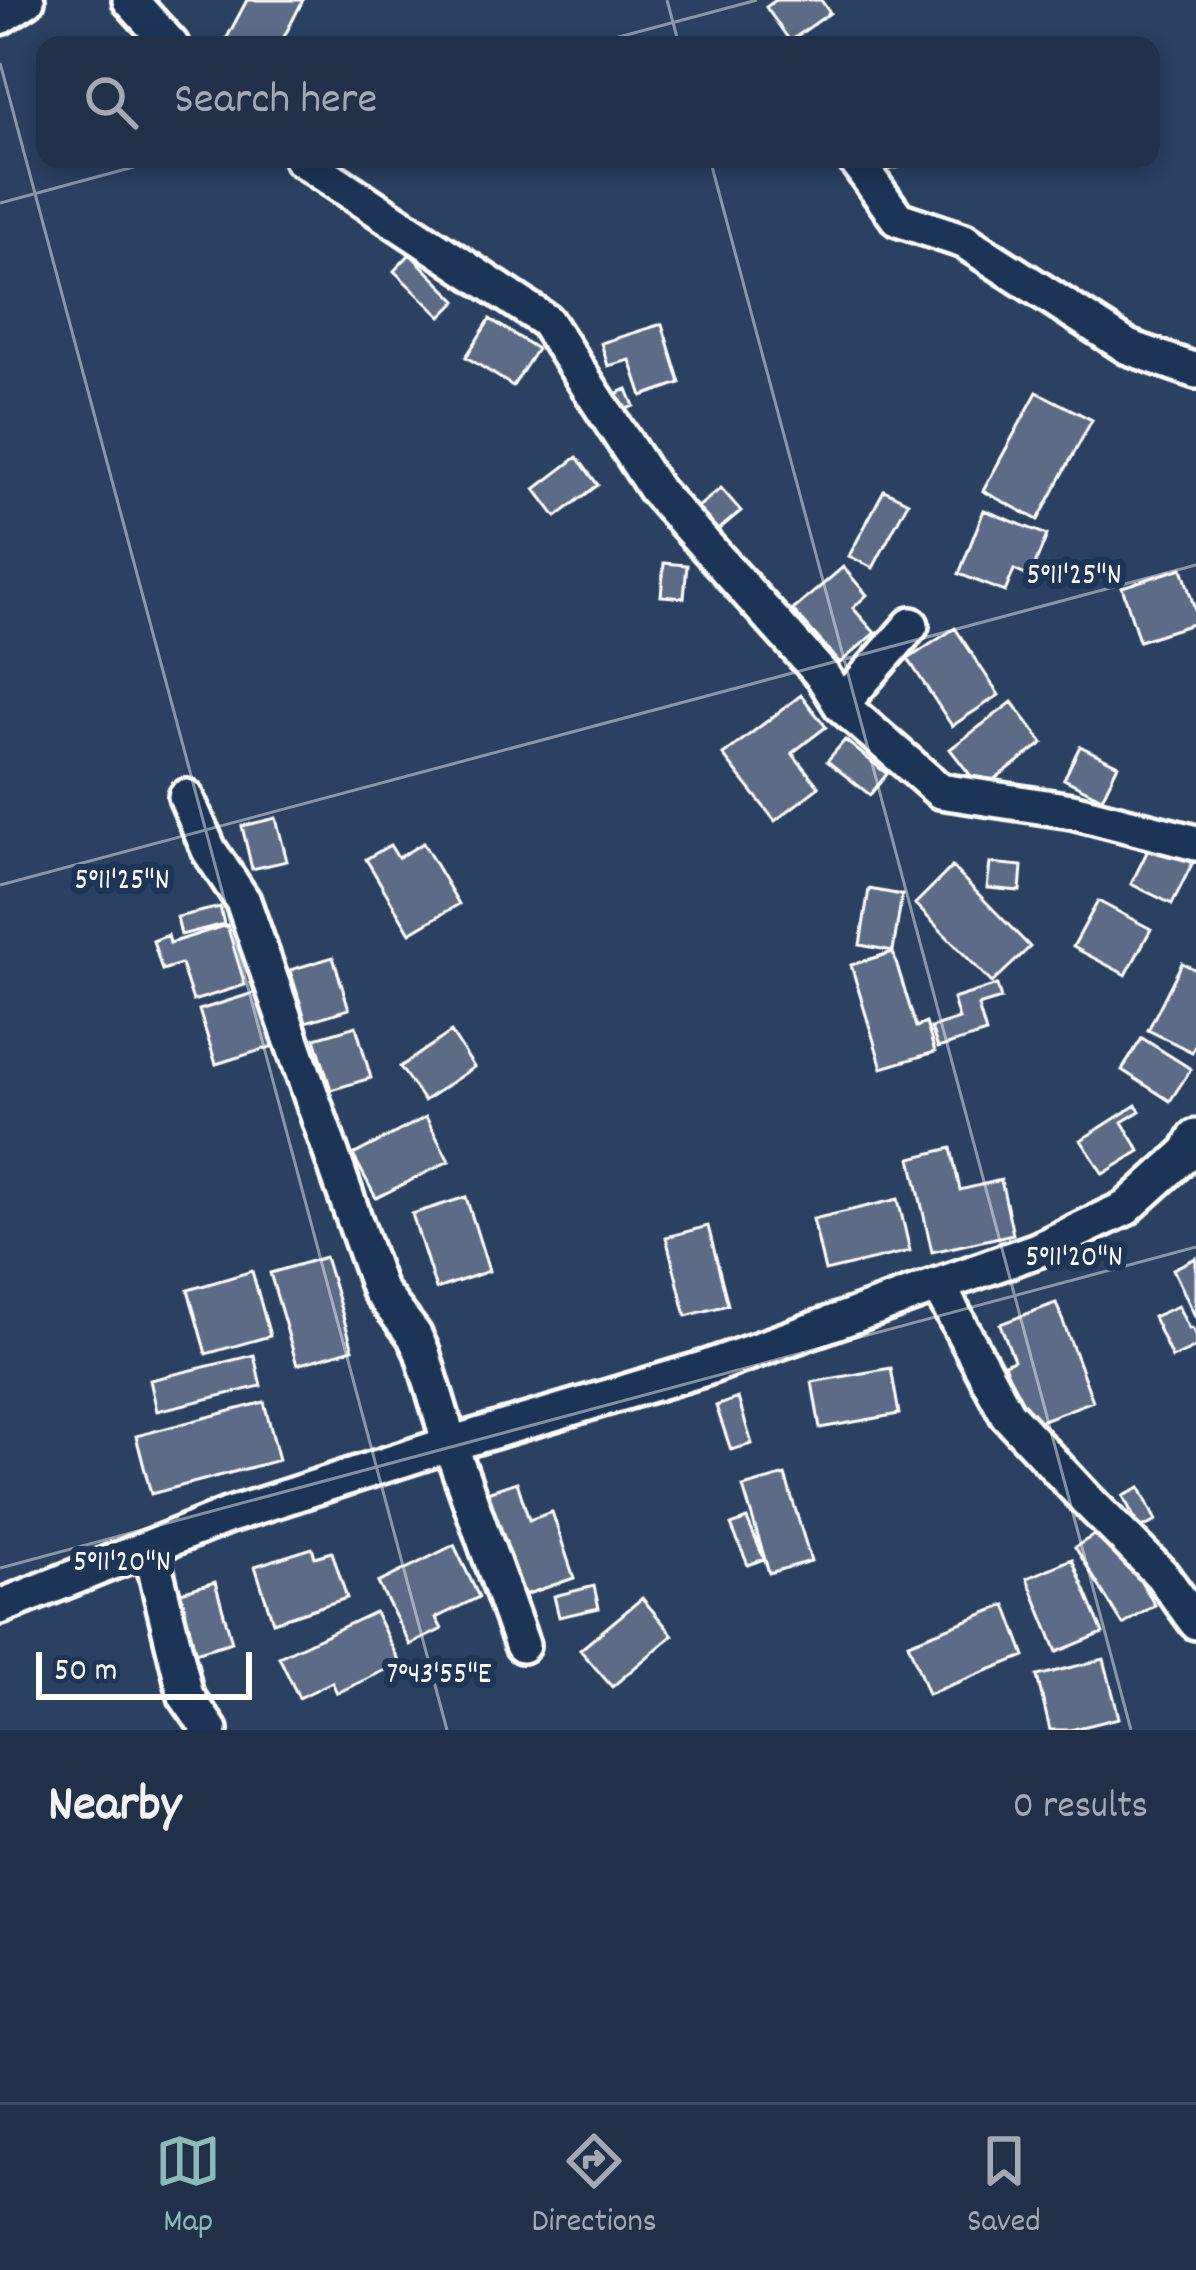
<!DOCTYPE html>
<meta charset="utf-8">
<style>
body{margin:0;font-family:Dekko,sans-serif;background:#283950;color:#f1f3f6}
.scale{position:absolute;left:36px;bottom:30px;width:216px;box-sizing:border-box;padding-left:12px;border:6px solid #fff;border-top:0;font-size:33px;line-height:42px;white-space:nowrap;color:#fff;-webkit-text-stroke:9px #1d3557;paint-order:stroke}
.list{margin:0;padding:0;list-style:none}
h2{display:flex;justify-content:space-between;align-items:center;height:156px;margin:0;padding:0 48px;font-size:51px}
h2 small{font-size:39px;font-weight:400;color:#a2a9b4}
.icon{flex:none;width:66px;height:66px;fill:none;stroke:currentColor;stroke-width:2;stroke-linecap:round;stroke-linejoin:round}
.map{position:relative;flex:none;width:1196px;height:1730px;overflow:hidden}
.search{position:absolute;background:#203149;box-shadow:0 6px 18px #0003;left:36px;right:36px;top:36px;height:132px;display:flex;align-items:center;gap:30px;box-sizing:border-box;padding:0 42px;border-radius:24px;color:#a2a9b4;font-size:45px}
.sheet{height:372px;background:#203149}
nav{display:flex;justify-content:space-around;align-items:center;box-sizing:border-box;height:168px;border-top:3px solid #3d4c61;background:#203149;font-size:33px;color:#a2a9b4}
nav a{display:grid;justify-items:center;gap:6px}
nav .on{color:#8bbbb9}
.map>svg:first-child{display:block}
.building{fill:#5b6c86;stroke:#fff;stroke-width:3}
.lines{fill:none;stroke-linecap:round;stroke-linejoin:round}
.street-casing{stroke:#fff;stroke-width:42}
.street{stroke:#1d3557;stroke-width:33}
.ticks{fill:none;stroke:#fff;stroke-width:3;stroke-opacity:0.45}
.ticks-label{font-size:30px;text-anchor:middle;fill:#fff;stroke:#1d3557;stroke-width:12;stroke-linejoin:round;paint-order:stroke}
</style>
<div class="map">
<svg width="1196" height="1730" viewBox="0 0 1196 1730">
<rect width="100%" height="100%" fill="#2a4161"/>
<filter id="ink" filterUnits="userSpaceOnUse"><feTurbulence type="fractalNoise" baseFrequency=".00833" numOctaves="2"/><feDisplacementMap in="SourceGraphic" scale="24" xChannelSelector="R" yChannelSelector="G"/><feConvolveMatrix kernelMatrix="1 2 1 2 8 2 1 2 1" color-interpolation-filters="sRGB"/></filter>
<g filter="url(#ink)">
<path class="building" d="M247,0H303L280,45H223Z
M776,0H821L830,13L790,41L766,7Z
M864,159H920V162L868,175Z
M410,254L457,301L441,317L394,271Z
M490,319L537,349L513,386L466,357Z
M662,324L680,383L642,396L630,360L608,366L601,343Z
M627,389L634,406L612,415L605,398Z
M1037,392L1092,420L1038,520L983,491Z
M577,457L598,485L556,517L535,489Z
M721,488L741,511L712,535L692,512Z
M884,490L908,502L873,568L849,556Z
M984,510L1047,535L1030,577L1014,570L1005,592L959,574Z
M664,563L687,565L684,598L661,596Z
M843,567L867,595L853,608L875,633L840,663L793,610Z
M1182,568L1196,613V623L1139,641L1122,587Z
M955,628L999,695L952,726L908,659Z
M801,695L826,727L792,753L819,787L775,821L723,755Z
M1012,702L1043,743L981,789L950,749Z
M845,740L887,774L870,795L827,761Z
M1080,746L1118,765L1102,798L1064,779Z
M276,818L287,861L252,869L242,826Z
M1153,840L1194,860L1172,904L1131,884Z
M423,843L459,904L410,933L366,859L390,845L398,858Z
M990,863L1022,866L1020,891L987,888Z
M952,867L1030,947L992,983L915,904Z
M869,889L902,895L893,951L860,945Z
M1098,901L1151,929L1126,975L1073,947Z
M220,907L224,924L181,935L177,917Z
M227,925L245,985L193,1001L181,964L162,970L153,941L168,935L170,943Z
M893,952L916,1027L926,1023L935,1052L882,1068L851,965Z
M333,957L349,1009L306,1022L290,970Z
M1182,963L1196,970V1044L1192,1052L1148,1030Z
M997,985L1001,999L978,1006L986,1033L938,1048L931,1028L959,1019L953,999Z
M257,992L274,1046L216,1064L199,1010Z
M356,1026L371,1078L331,1090L315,1038Z
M451,1032L474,1067L424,1101L400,1067Z
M1142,1038L1191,1069L1170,1101L1122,1070Z
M1136,1105L1140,1111L1122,1122L1140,1151L1103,1174L1081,1140Z
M426,1117L449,1161L376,1198L353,1155Z
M951,1148L960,1190L1001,1180L1013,1234L932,1252L911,1158Z
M466,1197L489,1271L436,1289L412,1214Z
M898,1199L910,1251L825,1271L813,1219Z
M708,1226L728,1305L686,1316L666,1237Z
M325,1257L353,1349L297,1365L270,1273Z
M1196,1258V1318L1173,1269Z
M252,1271L270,1336L206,1354L188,1290Z
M1056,1303L1093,1401L1027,1426L1004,1364L1014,1360L1000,1324Z
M1178,1306L1189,1329L1192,1328L1196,1337V1347L1172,1358L1153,1317Z
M254,1355L261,1386L157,1411L150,1380Z
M891,1368L899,1414L820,1428L812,1382Z
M738,1398L752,1444L731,1450L716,1406Z
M264,1402L279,1460L151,1494L136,1436Z
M785,1475L811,1561L769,1573L743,1487Z
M517,1482L529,1520L552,1512L574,1578L513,1599L478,1495Z
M1140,1488L1156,1521L1140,1529L1123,1496Z
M747,1519L764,1559L748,1565L731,1525Z
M1107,1527L1155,1605L1123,1625L1075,1547Z
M454,1545L479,1597L436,1618L442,1629L410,1645L378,1583Z
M312,1548L315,1557L332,1552L347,1598L273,1622L255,1566Z
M1072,1559L1103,1633L1057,1652L1027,1578Z
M215,1582L232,1642L185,1656L167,1596Z
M594,1586L599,1608L559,1617L554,1596Z
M642,1598L673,1635L612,1687L580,1650Z
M1006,1605L1025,1656L928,1694L908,1643Z
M375,1612L400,1663L337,1693L332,1682L299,1698L279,1657Z
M1104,1659L1119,1718L1070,1730H1050L1037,1676Z"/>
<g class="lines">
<g class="street-casing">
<path id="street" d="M130,0L171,45
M0,17L27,0
M301,159L546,321L655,489L823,676L841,705L940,791L1072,811L1196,843
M855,159L898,219L964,241L1128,347L1196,371
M841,705L911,625
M186,797L209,850L243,901L379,1290L414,1335L422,1352L450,1444L522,1645
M938,1285L1007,1414L1086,1499L1161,1574L1196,1622
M150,1548L186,1696L210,1730
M0,1607L227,1516L450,1444L706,1368L1037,1250L1126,1208L1188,1152L1196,1137"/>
</g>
<use href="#street" class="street"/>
</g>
</g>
<path class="ticks" d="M667,0L679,45M589,45L757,0M0,63L447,1730M710,159L1131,1730M0,203L163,159M0,885L1196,565M0,1568L1196,1247"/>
<g class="ticks-label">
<text x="1074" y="583">5°11'25"N</text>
<text x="122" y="888">5°11'25"N</text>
<text x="1074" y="1265">5°11'20"N</text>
<text x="122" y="1570">5°11'20"N</text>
<text x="439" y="1682">7°43'55"E</text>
</g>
</svg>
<div class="scale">50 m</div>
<div class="search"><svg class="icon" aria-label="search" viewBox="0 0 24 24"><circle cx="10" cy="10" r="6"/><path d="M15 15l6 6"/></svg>Search here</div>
</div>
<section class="sheet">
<h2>Nearby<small>0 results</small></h2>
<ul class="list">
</ul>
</section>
<nav>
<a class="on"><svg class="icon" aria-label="map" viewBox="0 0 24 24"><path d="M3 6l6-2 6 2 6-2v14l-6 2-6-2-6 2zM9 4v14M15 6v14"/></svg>Map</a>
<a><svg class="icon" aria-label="directions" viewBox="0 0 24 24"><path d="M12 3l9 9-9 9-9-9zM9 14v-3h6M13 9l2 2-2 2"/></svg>Directions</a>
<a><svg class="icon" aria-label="saved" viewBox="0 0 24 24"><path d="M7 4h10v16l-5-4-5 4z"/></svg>Saved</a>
</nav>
